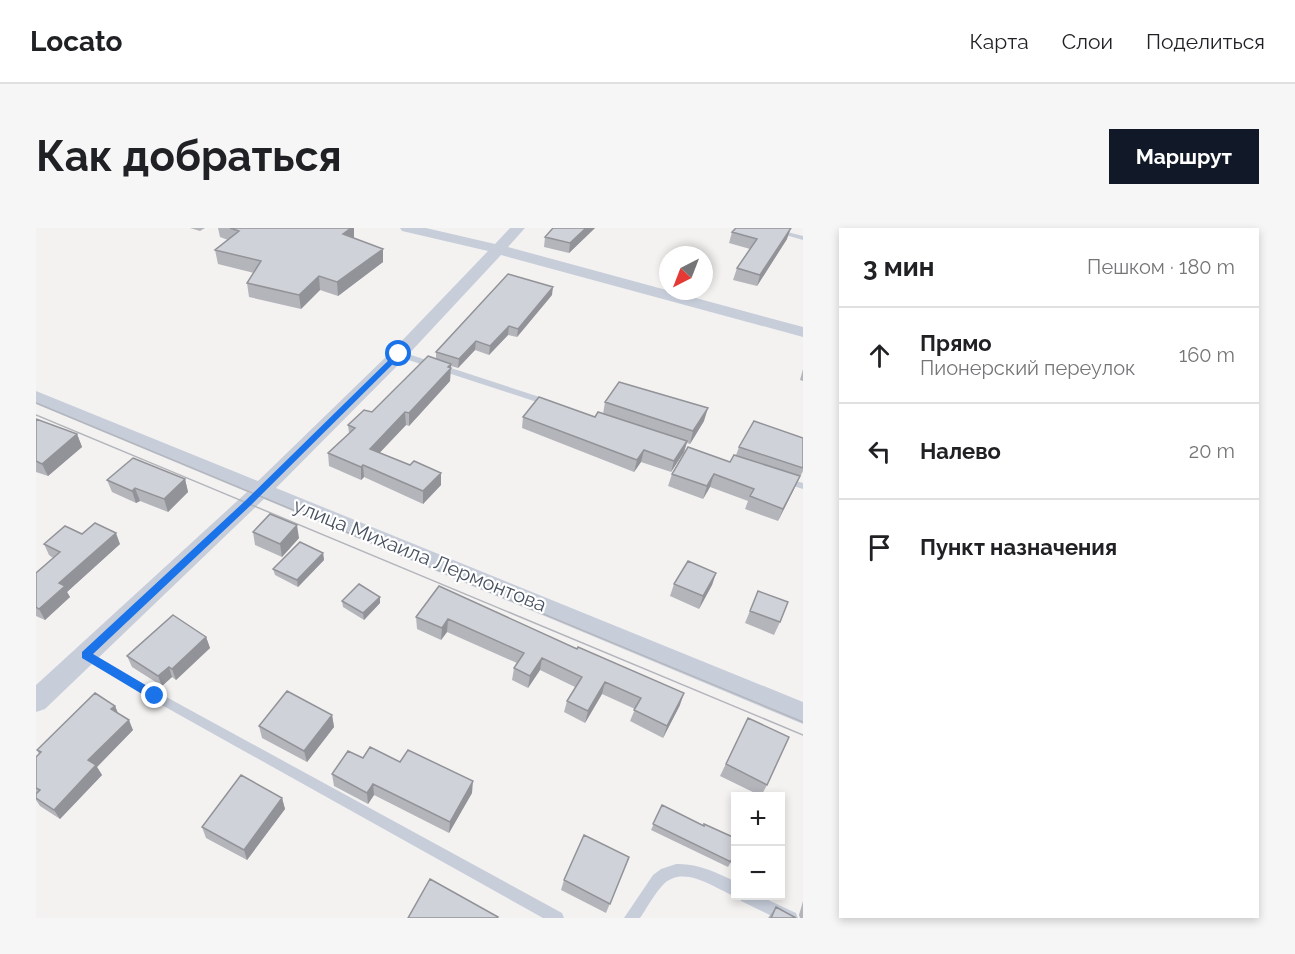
<!DOCTYPE html>
<html lang="ru">
<meta charset="utf-8">
<style>
body{margin:0;font-family:Raleway,sans-serif;background:#f6f6f6;color:#202124}
.controls{position:absolute;right:18px;bottom:18px;display:grid;overflow:hidden;border-radius:0px;box-shadow:0 3px 9px #0003}
.controls button{width:54px;height:54px;display:grid;place-items:center;padding:0;border:0;border-bottom:2px solid #e0e0e0;background:#fff;color:#202124;font:30px sans-serif}
.compass{position:absolute;left:623px;top:18px;width:54px;height:54px;border-radius:50%;background:#fff;box-shadow:0 3px 9px #0003;rotate:222deg}
.stop{position:absolute;width:18px;height:18px;margin:-14px;border:4px solid #1a73e8;border-radius:50%;background:#fff}
.stop.end{background:#1a73e8;border-color:#fff;box-shadow:0 2px 6px #0008}
.list{margin:0;padding:0;list-style:none}
h2{display:flex;justify-content:space-between;align-items:center;height:78px;margin:0;padding:0 24px;font-size:26px}
h2 small{font-size:20px;font-weight:400;color:#757577}
.list li{display:grid;grid-template-columns:39px 1fr auto;gap:18px;align-items:center;box-sizing:border-box;height:96px;padding:0 24px;border-top:2px solid #e0e0e0}
.list b{display:block;font-size:22px;white-space:nowrap}
.list p{margin:0;font-size:20px;white-space:nowrap;color:#757577}
.list em{font-size:20px;font-style:normal;color:#757577}
.icon{flex:none;width:33px;height:33px;fill:none;stroke:currentColor;stroke-width:2;stroke-linecap:round;stroke-linejoin:round}
.map{position:relative;flex:none;width:767px;height:690px;overflow:hidden;border-radius:0px}
header{display:flex;align-items:center;gap:36px;box-sizing:border-box;height:84px;padding:0 30px;background:#fff;border-bottom:2px solid #e0e0e0}
header strong{font-size:28px}
nav{display:flex;gap:33px;margin-inline-start:auto;font-size:21px}
.intro{display:flex;align-items:center;justify-content:space-between;box-sizing:border-box;height:144px;padding:0 36px}
h1{margin:0;font-size:42px}
.button{padding:15px 27px;border-radius:0px;background:#111827;color:#fff;font-size:21px;font-weight:700}
main{display:flex;gap:36px;padding:0 36px}
aside{flex:1;background:#fff;border-radius:0px;box-shadow:0 3px 9px #0003}
.map>svg:first-child{display:block}
.lines{fill:none;stroke-linecap:round;stroke-linejoin:round}
.lane{fill:#c7ceda;fill-rule:evenodd}
.street{fill:#c7ceda;fill-rule:evenodd}
.tram{stroke:#b3b5bc;stroke-width:1.5}
.wall{fill:#b3b5bb}
.shaded-wall{fill:#929398}
.building{fill:#d0d2d9;stroke:#929398;stroke-width:1.5}
.route{fill:#1a73e8}
.labels{text-anchor:middle;dominant-baseline:central;stroke-width:4.5;stroke-linejoin:round;paint-order:stroke}
.street-label{font-size:20px;fill:#485160;stroke:#fff}
</style>
<header>
<strong>Locato</strong>
<nav><a>Карта</a><a>Слои</a><a>Поделиться</a></nav>
</header>
<div class="intro"><h1>Как добраться</h1><a class="button">Маршрут</a></div>
<main>
<div class="map">
<svg width="767" height="690" viewBox="0 0 767 690">
<rect width="100%" height="100%" fill="#f4f2f1"/>
<g class="lines">
<path class="lane" d="M725,0H736L767,8V12Z
M360,124H366L516,173L517,175L513,178L510,177L360,128Z
M747,249L767,255V261L744,254L742,252L744,250Z
M50,422L123,465L526,685L528,690H507L115,471L46,430L44,427L46,424Z
M640,636C661,635 680,644 700,654V668H703L700,669C678,660 646,635 626,658C617,668 611,680 604,690H588L617,647L625,641Z
M703,668H724L760,685L762,690H740L705,673Z"/>
<path class="street" d="M364,0H390L459,16L474,0H489L472,19L767,99V109L465,27L369,130L240,260L767,474V496L228,271L9,481L0,484V457L211,264L0,176V163L222,253L357,122L452,23L366,3Z"/>
<path class="tram" d="M0,175L767,494
M0,187L767,507"/>
</g>
<path class="wall" d="M154,0H169L164,3Z
M182,0H318V10L347,34L302,68L284,62L265,81L213,69L211,55L218,45L182,36L179,22L192,12L184,9Z
M559,0L533,25L508,19L509,9Z
M696,4L751,11L721,58L697,52L701,40L714,21L693,15Z
M516,67L481,109L472,107L453,127L439,122L422,140L415,138L414,153L373,198L370,197L343,225L374,237L405,245V257L387,276L328,249L325,252L293,238L292,225L313,205L312,197L336,184L400,131V124Z
M767,141V153L764,152Z
M569,174L668,193L654,216L651,215L648,224L635,244L605,234L598,244L486,200L487,189H559L567,186Z
M0,191L41,206L46,219L12,248L0,244Z
M767,210V243L742,293L709,281L712,273L674,259L667,271L632,258L636,246L694,234L700,227L703,219Z
M149,251L152,264L132,284L104,273L100,275L76,264L71,252Z
M217,304L263,310L246,329L219,317Z
M46,306L84,316L31,364L34,369L9,392L0,388V345L17,330L13,327L8,316Z
M287,325L288,332L262,359L239,347L237,341Z
M680,345L676,357L663,381L634,368L638,356Z
M403,358L644,477L627,510L594,493L599,481L566,466L549,495L528,484L531,473L539,459L504,442L492,460L476,452L478,440L481,435L411,404L405,412L381,401L380,389Z
M722,363L744,394L738,407L709,395Z
M344,369V375L328,392L307,379L306,373Z
M170,409L174,420L140,452L136,449L126,458L96,439L91,428Z
M79,478L82,485L97,502L61,539L66,547L24,591L4,578L0,572V529L3,526L1,522Z
M296,487L298,499L271,534L226,510L223,498Z
M712,490L731,557L725,568L684,548Z
M327,530L364,534L436,565L413,605L338,567L332,576L298,558L296,546Z
M246,570L249,581L211,632L170,610L166,599Z
M626,577L695,634L692,639L615,602Z
M593,629L570,685L525,662L528,652Z
M767,673V690H764L763,687Z
M740,679L760,690H732Z"/>
<path class="shaded-wall" d="M315,0H318V12L307,6Z
M550,0H559L533,25L534,15Z
M755,0L751,11L721,58L724,47Z
M347,21V34L302,68L301,54Z
M283,48L284,62L265,81L263,67Z
M517,59L516,67L481,109L482,101Z
M473,98L472,107L453,127L454,118Z
M440,113L439,122L422,140L423,131Z
M415,136L414,153L373,198V185Z
M672,180L668,193L654,216L657,203Z
M369,184L370,197L335,234L334,221Z
M41,206L46,219L12,248L6,236Z
M651,213L648,224L635,244L638,233Z
M608,222L605,234L598,244L601,232Z
M327,237L328,249L325,252V239Z
M405,245V257L387,276V263Z
M678,246L674,259L667,271L671,258Z
M764,248L758,261L742,293L747,281Z
M149,251L152,264L132,284L128,271Z
M99,260L104,273L100,275L96,263Z
M261,297L263,310L246,329L244,316Z
M80,305L84,316L31,364L34,369L9,392L3,381L23,355Z
M287,325L288,332L262,359L261,352Z
M680,345L676,357L663,381L667,368Z
M344,369V375L328,392L327,385Z
M412,391L411,404L405,412L406,400Z
M170,409L174,420L140,452L136,441Z
M506,430L504,442L492,460L494,448Z
M133,439L136,449L126,458L122,448Z
M569,454L566,466L549,495L552,483Z
M648,465L644,477L627,510L631,498Z
M79,478L83,488L75,481Z
M296,487L298,499L271,534L268,523Z
M93,492L97,502L61,539L66,547L24,591L18,582L52,532Z
M437,553L436,565L413,605L414,594Z
M337,556L338,567L332,576L331,565Z
M246,570L249,581L211,632L208,622Z"/>
<path class="building" d="M194,0H315L307,6L347,21L301,54L283,48L263,67L211,55L225,33L179,22L203,3Z
M517,0H550L534,15L509,9Z
M700,0H755L724,47L701,40L721,11L696,4Z
M472,46L517,59L482,101L473,98L454,118L440,113L423,131L400,124Z
M392,128L415,136L412,139L415,140L373,185L369,184L334,221L374,237L378,233L405,245L387,263L327,237L325,239L292,225L319,200L312,197L328,182L336,184Z
M583,154L672,180L657,203L569,174Z
M503,169L559,189L562,184L651,213L638,233L608,222L601,232L487,189Z
M0,191L41,206L6,236L0,233Z
M718,193L767,210V240L703,219Z
M652,219L694,234L698,227L764,248L747,281L714,268L718,261L678,246L671,258L636,246Z
M97,230L149,251L128,271L99,260L96,263L71,252Z
M234,286L261,297L244,316L217,304Z
M59,295L80,305L23,355L29,358L3,381L0,379V345L24,324L8,316L29,298L46,306Z
M264,314L287,325L261,352L237,341Z
M652,333L680,345L667,368L638,356Z
M323,356L344,369L327,385L306,373Z
M403,358L541,421L542,419L648,465L631,498L598,482L605,470L569,454L552,483L531,473L546,449L506,430L494,448L478,440L488,425L412,391L406,400L380,389Z
M722,363L752,374L744,394L714,383Z
M137,387L170,409L136,441L133,439L122,448L91,428Z
M251,463L296,487L268,523L223,498Z
M59,465L79,478L75,481L93,492L52,532L60,537L18,582L0,570V566L4,562L0,560V529L5,524L1,522Z
M712,490L753,509L731,557L690,536Z
M334,519L364,534L372,522L437,553L414,594L337,556L331,565L296,546L312,523L327,530Z
M205,547L246,570L208,622L166,599Z
M626,577L668,598V596L699,610V619L695,634L617,596Z
M548,607L593,629L574,676L528,652Z
M394,651L462,689L461,690H372Z
M740,679L760,690H735Z"/>
<path class="route" d="M360,125L367,126L215,277L57,426L123,465V472H116L46,430V424L209,273Z"/>
<g class="labels">
<g class="street-label">
<text transform="translate(384 327) rotate(22)">улица Михаила Лермонтова</text>
</g>
</g>
</svg>
<div class="controls">
<button>+</button>
<button>−</button>
</div>
<svg class="compass" viewBox="-18 -18 36 36"><path d="M0-13l5 13h-10z" fill="#e53935"/><path d="M0 13l5-13h-10z" fill="#757577"/></svg>
<div class="stop" style="left:363px;top:126px"></div>
<div class="stop end" style="left:119px;top:468px"></div>
</div>
<aside>
<h2>3 мин<small>Пешком · 180 m</small></h2>
<ul class="list">
<li><svg class="icon" aria-label="ahead" viewBox="0 0 24 24"><path d="M12 20V5M6 11l6-6 6 6"/></svg><div><b>Прямо</b><p>Пионерский переулок</p></div><em>160 m</em></li>
<li><svg class="icon" aria-label="left" viewBox="0 0 24 24"><path d="M17 20v-9H6M10 6l-5 5 5 5"/></svg><div><b>Налево</b></div><em>20 m</em></li>
<li><svg class="icon" aria-label="arrive" viewBox="0 0 24 24"><path d="M6 21V4h12l-3 4 3 4H6"/></svg><div><b>Пункт назначения</b></div></li>
</ul>
</aside>
</main>
